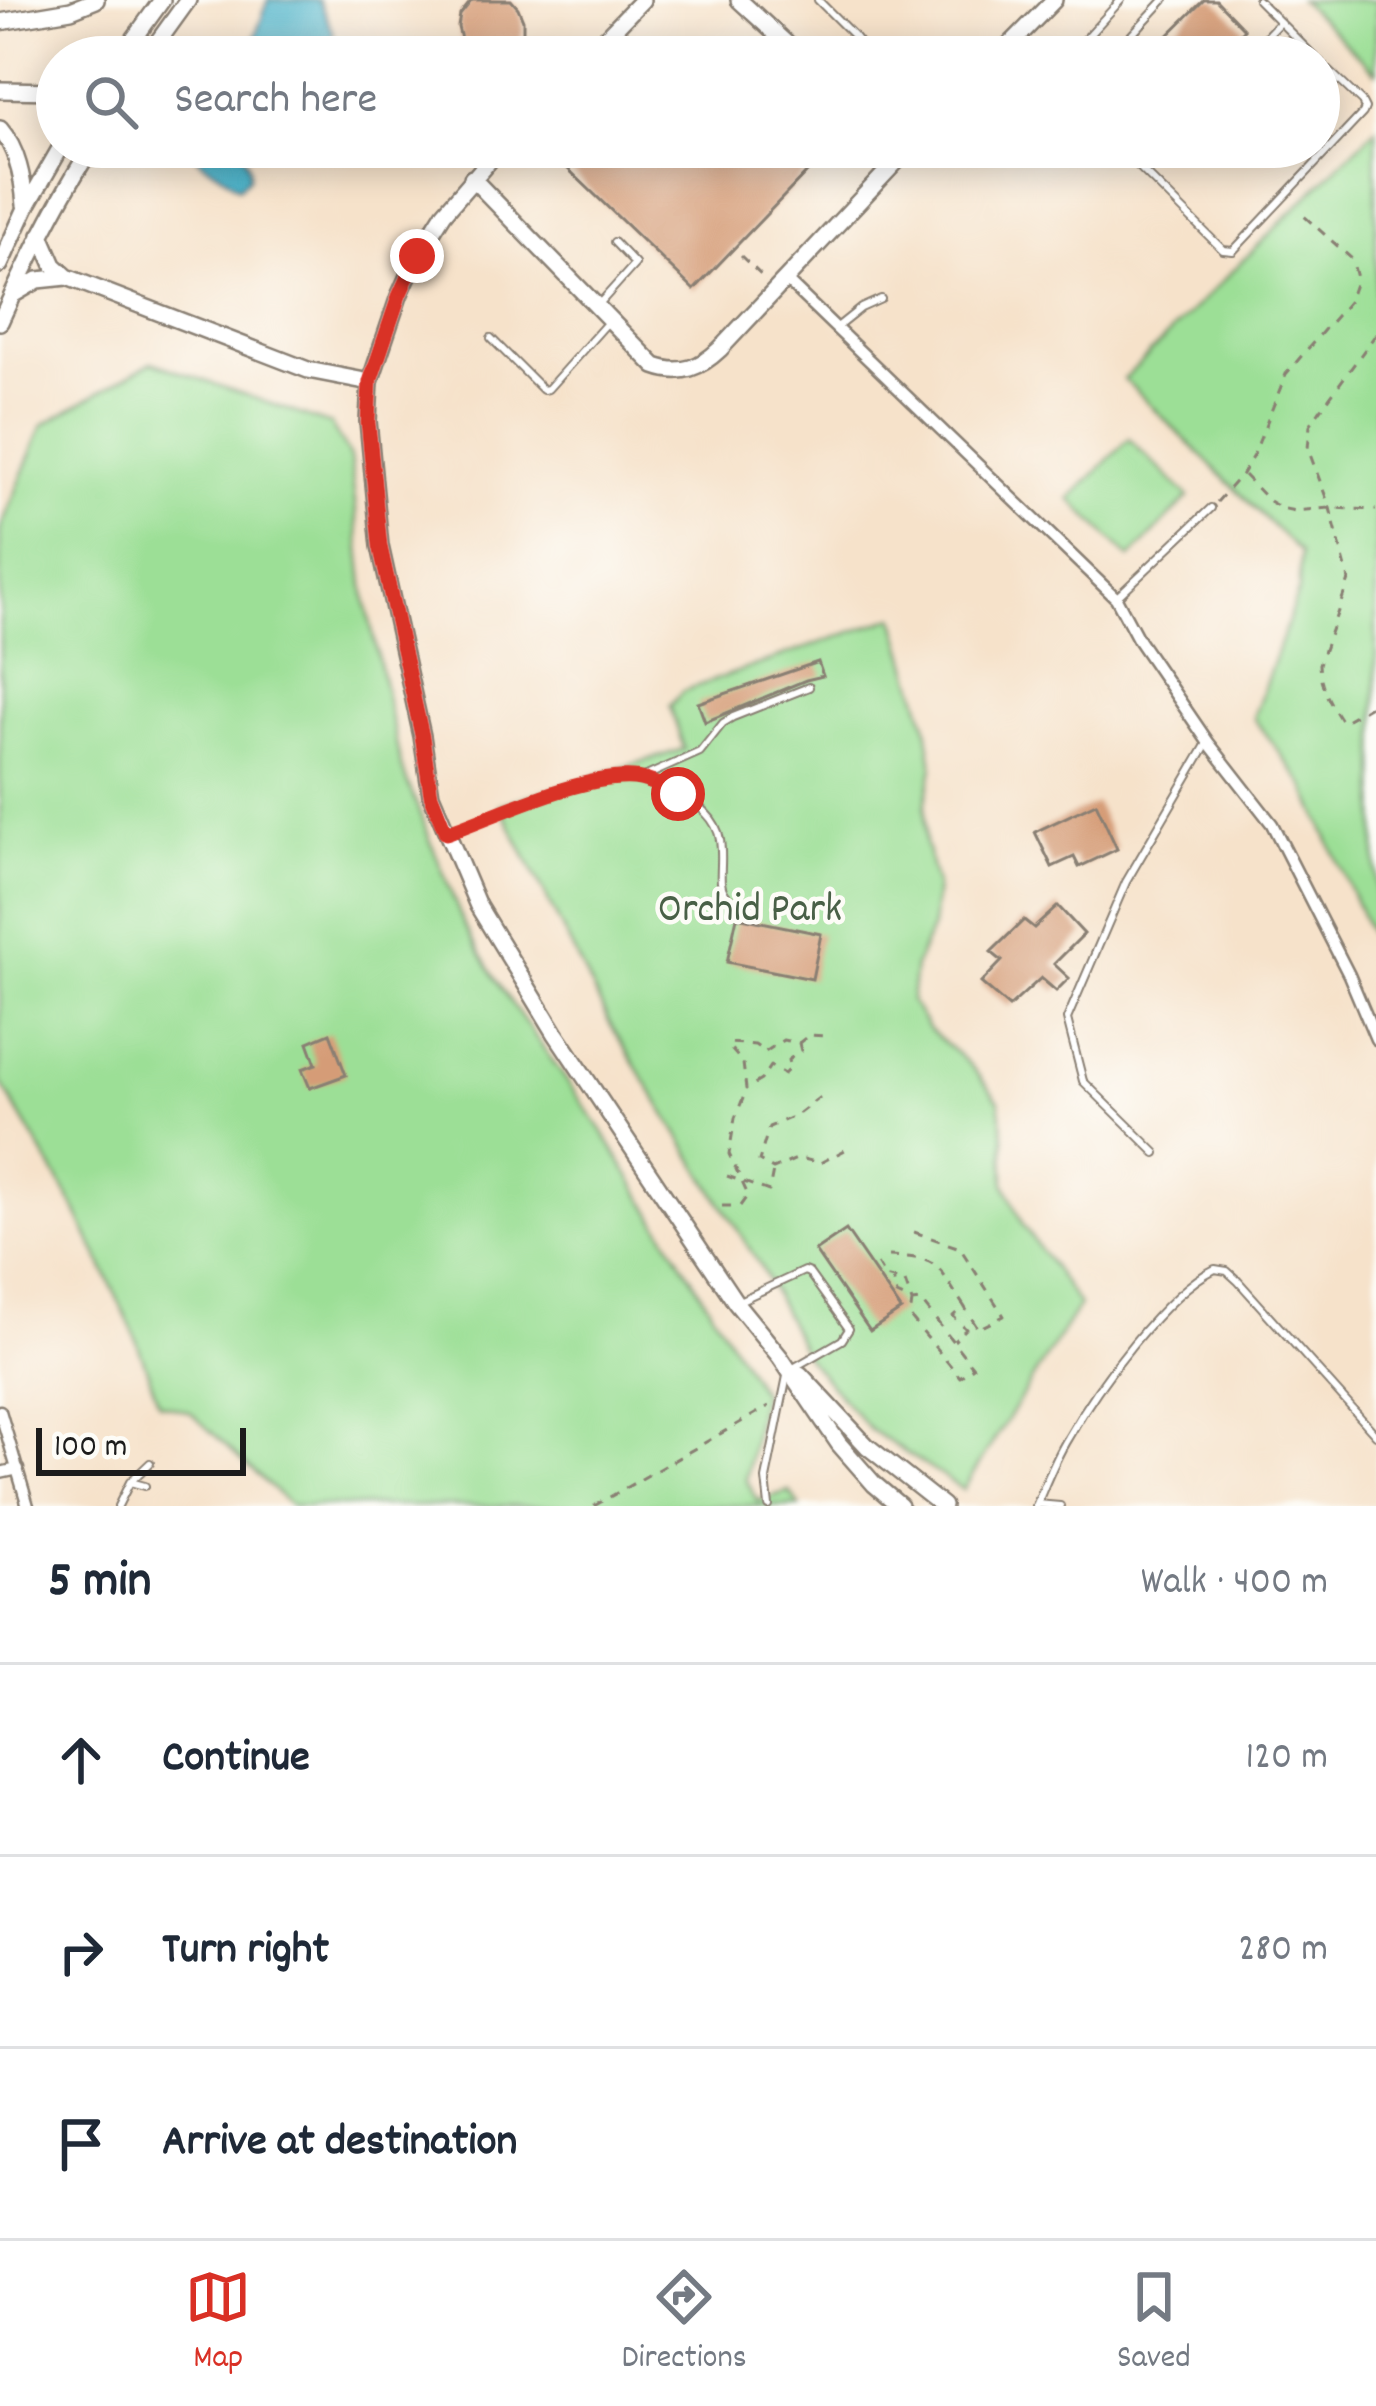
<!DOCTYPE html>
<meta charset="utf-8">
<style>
body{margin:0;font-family:Dekko,sans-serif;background:#f2f2f3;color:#1f2937}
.scale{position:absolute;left:36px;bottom:30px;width:210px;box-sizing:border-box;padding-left:12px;border:6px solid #1c1c1c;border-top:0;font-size:33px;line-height:42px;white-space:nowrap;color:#1c1c1c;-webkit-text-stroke:9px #fdfcf7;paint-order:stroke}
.stop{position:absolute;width:36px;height:36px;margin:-27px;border:9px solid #d93025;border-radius:50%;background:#fff}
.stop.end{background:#d93025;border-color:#fff;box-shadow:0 3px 12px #0008}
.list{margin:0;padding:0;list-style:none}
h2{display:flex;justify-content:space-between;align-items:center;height:156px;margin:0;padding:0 48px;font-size:51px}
h2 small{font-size:39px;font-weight:400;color:#747a83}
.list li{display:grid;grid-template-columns:78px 1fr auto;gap:36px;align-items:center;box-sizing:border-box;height:192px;padding:0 48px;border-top:3px solid #e0e1e3}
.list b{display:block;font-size:45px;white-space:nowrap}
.list em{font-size:39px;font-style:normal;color:#747a83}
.icon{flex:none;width:66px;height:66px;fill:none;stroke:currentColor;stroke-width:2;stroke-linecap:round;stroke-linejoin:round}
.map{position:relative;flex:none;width:1376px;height:1506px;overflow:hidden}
.search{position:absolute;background:#fff;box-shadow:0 6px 30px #0003;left:36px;right:36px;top:36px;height:132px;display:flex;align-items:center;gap:30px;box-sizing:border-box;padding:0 42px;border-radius:66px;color:#747a83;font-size:45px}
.sheet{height:732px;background:#fff}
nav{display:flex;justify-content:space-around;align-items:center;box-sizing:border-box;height:168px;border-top:3px solid #e0e1e3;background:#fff;font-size:33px;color:#747a83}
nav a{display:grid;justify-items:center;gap:6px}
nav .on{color:#d93025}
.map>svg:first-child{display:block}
.green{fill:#9cdf96;stroke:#5c7e59;stroke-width:3}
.water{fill:#4ab1c8;stroke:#336672;stroke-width:3}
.building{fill:#d59c77}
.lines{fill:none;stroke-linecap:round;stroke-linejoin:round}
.lane-casing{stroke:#897f73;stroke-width:10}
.street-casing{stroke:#897f73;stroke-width:15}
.secondary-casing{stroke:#897f73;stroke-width:20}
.path{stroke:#897f73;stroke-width:3;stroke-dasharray:9 9;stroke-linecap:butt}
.lane{stroke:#fff;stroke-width:6}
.street{stroke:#fff;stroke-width:10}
.secondary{stroke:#fff;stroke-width:15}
.route{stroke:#d93025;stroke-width:15}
.labels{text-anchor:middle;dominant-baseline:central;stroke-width:9;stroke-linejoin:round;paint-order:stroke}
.park-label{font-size:42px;fill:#496047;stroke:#fdfcf7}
</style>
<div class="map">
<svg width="1376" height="1506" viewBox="0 0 1376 1506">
<rect width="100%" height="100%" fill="#fdfcf7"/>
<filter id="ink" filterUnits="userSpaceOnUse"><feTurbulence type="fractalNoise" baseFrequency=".00833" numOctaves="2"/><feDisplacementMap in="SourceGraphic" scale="24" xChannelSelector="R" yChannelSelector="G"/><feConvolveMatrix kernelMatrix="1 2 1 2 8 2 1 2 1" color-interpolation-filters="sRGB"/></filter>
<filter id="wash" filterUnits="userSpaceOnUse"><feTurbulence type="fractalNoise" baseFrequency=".004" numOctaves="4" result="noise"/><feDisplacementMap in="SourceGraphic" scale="48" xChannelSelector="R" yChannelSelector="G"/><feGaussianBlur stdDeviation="2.7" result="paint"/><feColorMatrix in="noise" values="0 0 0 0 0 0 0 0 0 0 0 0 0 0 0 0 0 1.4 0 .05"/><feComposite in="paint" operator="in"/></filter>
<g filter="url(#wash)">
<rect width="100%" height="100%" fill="#f6e2ca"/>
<path class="green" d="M1300,0H1376V72Z
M1376,128V949L1305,786L1253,718L1299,590L1300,553L1124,379Z
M152,362L331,425L350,457L366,602L401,766L464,925L502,990L601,1129L761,1392L746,1479L757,1501L789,1491L800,1506H291L190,1412L159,1403L133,1331L73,1204L0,1081V530L43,425Z
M1129,439L1189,497L1130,558L1070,499Z
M895,617L927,727L933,767L925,806V842L936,885L932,927L915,966L911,1001L929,1030L969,1064L999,1101L1004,1135L1005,1183L1023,1225L1079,1305L963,1490L869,1429L806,1357L762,1269L610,1024L500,805L684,749L670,706L683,691Z"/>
<path class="water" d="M268,0H318L334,33L320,57H231L254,40Z
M194,147H241L249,166V177L239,187C230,183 226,176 217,171C205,164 198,163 194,147Z"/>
<g id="blocks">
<path class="building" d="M472,0H511L518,8L523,20V32L519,42L540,54V57H481L467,49L461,39L458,27L460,15Z
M1204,0H1216L1244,29L1216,57H1146Z
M588,147H785L809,170L694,290L567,168Z
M818,662L823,676L806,680L705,722L698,703Z
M1096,803L1117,849L1079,867L1074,857L1052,867L1035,832Z
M1058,906L1084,934L1054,964L1069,978L1056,991L1041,978L1009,1007L981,983L1002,961L991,952L1024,920L1034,928Z
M737,917L821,934L812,979L727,962Z
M330,1033L346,1075L310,1088L302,1069L316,1064L308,1042Z
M846,1230L901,1310L870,1331L815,1251Z"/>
</g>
</g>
<g filter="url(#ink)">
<use href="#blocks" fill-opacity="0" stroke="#897f73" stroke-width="3"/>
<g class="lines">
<g class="lane-casing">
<path id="lane" d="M818,0L853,35L870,57
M1258,0L1315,57
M1016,43L1031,57
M547,57C560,45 573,47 588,52
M1069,57L1121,0
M1111,57L1164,0
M1246,57L1280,22
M1119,147L1223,250L1233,251L1363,113L1365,108L1362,102L1319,61
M600,303L635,264L614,242
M836,328L861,308L881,299
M491,338L543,390L548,389L607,323
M1116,598L1211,508
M644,777L700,752L723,723L733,717L809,687
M450,832C496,815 560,785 607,779C643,774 714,798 720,840C726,878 705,899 758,908
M1156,1153L1083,1081L1067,1019L1126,882L1206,745
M739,1301L804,1271L809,1273L849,1329L842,1340L788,1371L766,1479L769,1506
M130,1482L145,1486
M1037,1504L1060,1506
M118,1506L130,1482L150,1463
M1036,1506C1046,1483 1055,1459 1068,1438C1096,1388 1164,1294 1215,1269L1227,1271L1238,1281L1376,1435"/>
</g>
<g class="street-casing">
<path id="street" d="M786,280L1116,598L1139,641L1208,742L1272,824L1349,975L1376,1039
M0,1411L28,1506
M0,1473L18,1469"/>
</g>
<g class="secondary-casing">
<path id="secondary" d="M739,0L801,57
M0,22L71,10L96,0
M121,57L162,0
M147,57L188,0
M587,57L642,0
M998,57L1054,0
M0,90L57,91
M0,129C18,150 23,179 25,205
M501,147L444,213L417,256L399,296L370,382L368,421L380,546L422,736L431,795L478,906L556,1034L736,1303L780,1357L839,1444L874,1484L900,1506
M472,178L655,366C682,376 701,367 720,349L910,147
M41,235L54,265L67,277L308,370L370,382
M0,265L26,208L61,147
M14,294L38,280L67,277
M0,322C27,262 56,202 92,147
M800,1374L867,1446L943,1506"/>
</g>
<path class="path" d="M741,256L765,279
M1376,334L1319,412L1310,425L1308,449L1330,508L1349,580L1319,664C1320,687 1330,703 1342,722L1376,703
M1244,475L1269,501L1281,508L1295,511L1330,508L1376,510
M1217,502L1242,474L1254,454L1286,374L1349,301L1357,278L1352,259L1303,215
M799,1043L801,1051L788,1060L790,1068L784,1074L770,1066L761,1080L746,1089L743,1063L730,1048V1043L755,1045L765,1052L783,1040L799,1043L809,1035L825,1036
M820,1097L797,1115L769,1127L759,1161L773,1169L799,1158L820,1163L845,1150
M727,1176L769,1191L773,1171
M722,1206H740L748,1195L729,1154L735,1118L746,1091
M914,1232L960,1248L1004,1316L978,1329L964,1306
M889,1256C942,1258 935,1264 964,1306L953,1316L966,1329L954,1341
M877,1264L885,1277L905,1282L912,1302L921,1301L973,1367L960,1377L910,1317L912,1302L897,1295L893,1279
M594,1506L769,1406"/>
<use href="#lane" class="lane"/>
<use href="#street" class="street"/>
<use href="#secondary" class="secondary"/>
</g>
</g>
<g class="lines" filter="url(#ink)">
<path class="route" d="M417,256L399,296L370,382L368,422L380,546L422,736L431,795L446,833C497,815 582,774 634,778C649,779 664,788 678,794"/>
</g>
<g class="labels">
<g class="park-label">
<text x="750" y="912">Orchid Park</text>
</g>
</g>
</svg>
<div class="scale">100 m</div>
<div class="stop" style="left:678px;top:794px"></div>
<div class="stop end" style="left:417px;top:256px"></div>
<div class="search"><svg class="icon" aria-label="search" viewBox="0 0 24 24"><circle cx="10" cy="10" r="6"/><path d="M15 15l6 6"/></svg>Search here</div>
</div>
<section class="sheet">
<h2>5 min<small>Walk · 400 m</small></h2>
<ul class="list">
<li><svg class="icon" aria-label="ahead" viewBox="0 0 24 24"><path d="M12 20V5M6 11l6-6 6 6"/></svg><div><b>Continue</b></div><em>120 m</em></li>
<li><svg class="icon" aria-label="right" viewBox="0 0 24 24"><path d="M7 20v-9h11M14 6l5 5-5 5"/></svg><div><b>Turn right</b></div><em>280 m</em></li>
<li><svg class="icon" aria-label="arrive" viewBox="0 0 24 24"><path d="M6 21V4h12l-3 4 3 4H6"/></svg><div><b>Arrive at destination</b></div></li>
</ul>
</section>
<nav>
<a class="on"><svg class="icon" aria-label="map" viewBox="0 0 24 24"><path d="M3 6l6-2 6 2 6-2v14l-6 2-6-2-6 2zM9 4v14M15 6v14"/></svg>Map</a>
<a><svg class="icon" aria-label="directions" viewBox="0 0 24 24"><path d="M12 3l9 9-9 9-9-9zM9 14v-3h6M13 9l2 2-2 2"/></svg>Directions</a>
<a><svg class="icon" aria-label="saved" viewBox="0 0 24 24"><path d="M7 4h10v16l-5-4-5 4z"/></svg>Saved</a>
</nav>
